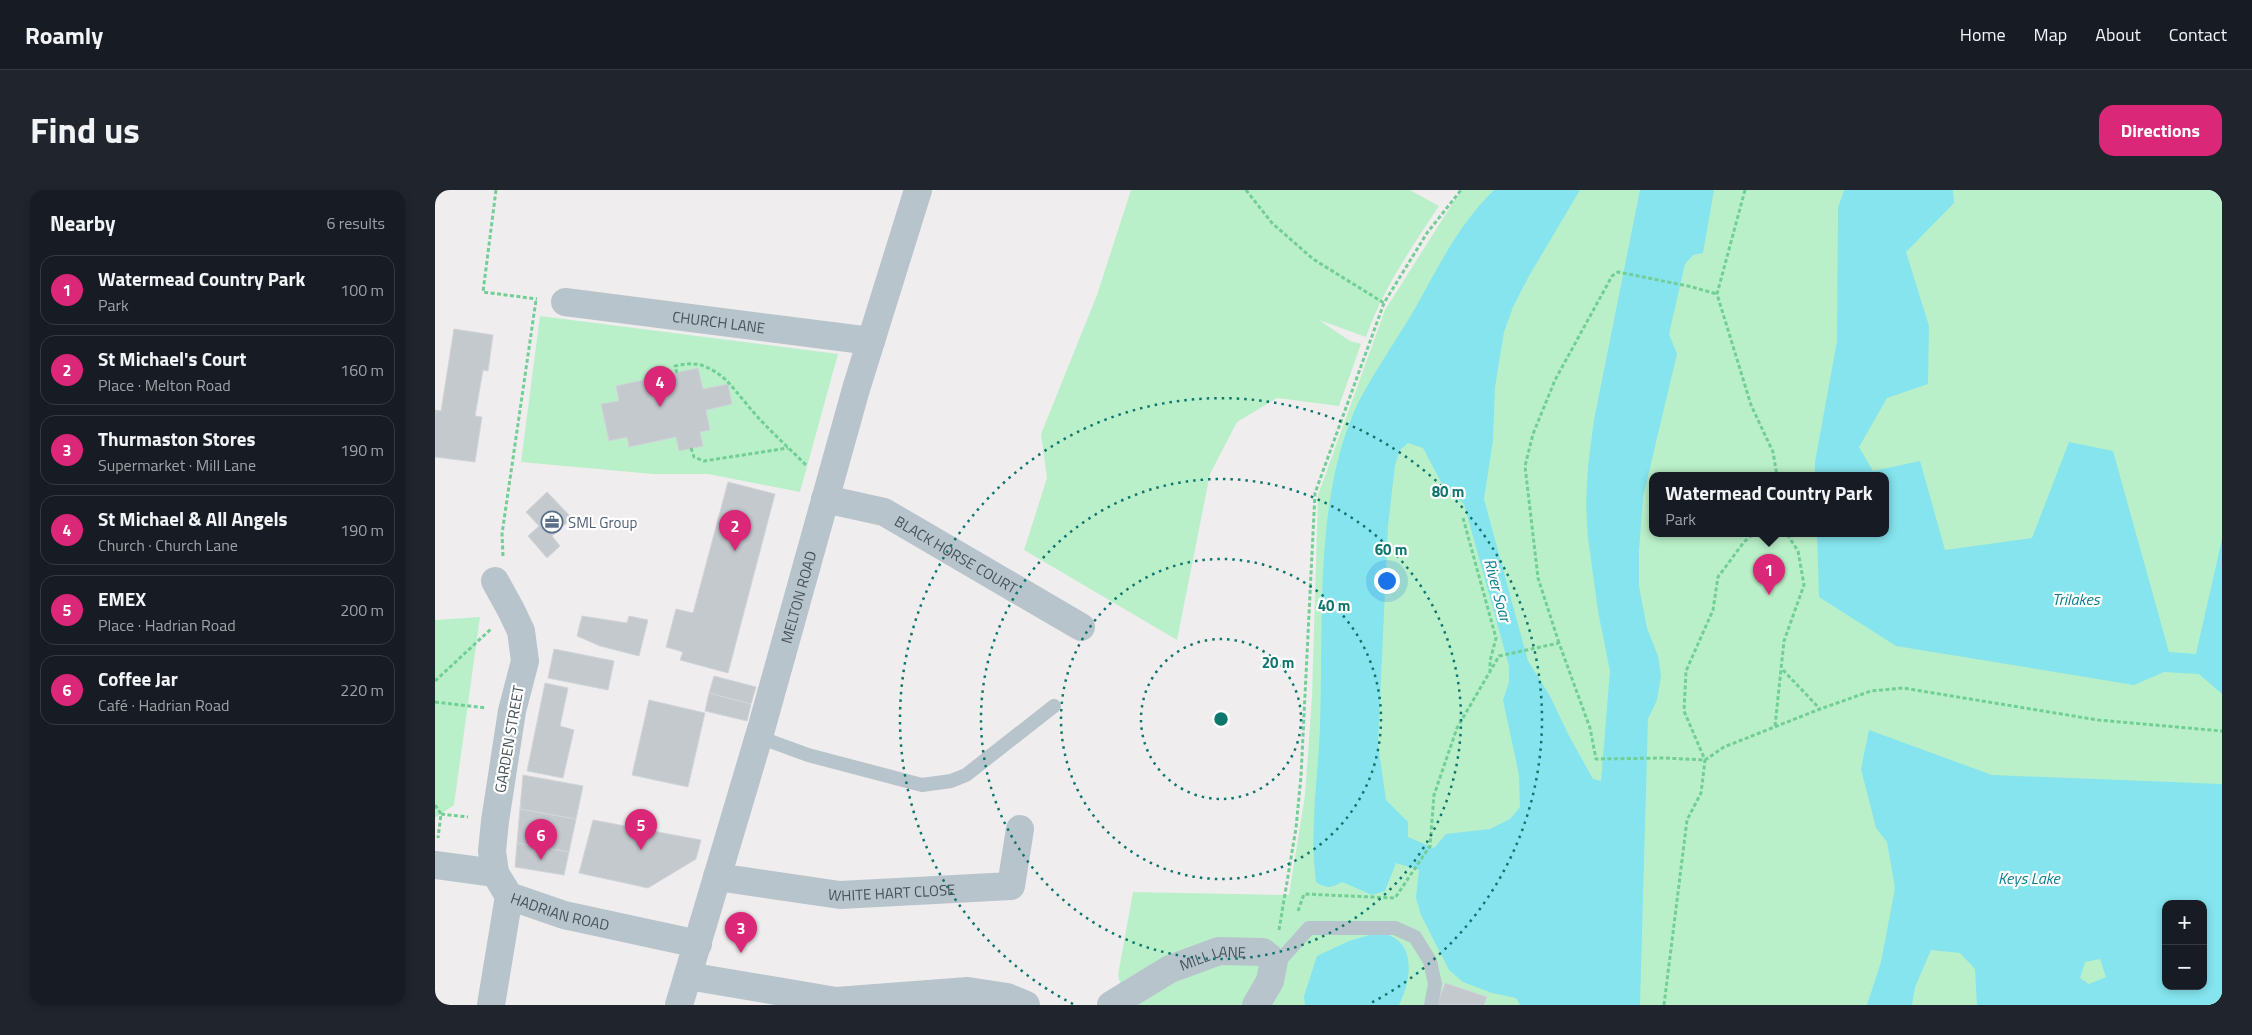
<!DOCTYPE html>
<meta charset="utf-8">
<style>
body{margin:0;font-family:"Titillium Web",sans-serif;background:#20242c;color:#f1f3f6}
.controls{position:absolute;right:15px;bottom:15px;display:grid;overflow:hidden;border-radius:10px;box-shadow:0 2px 8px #0003}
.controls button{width:45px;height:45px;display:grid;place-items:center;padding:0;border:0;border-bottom:1px solid #363941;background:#171b24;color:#f1f3f6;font:25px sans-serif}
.you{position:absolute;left:951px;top:390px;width:18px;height:18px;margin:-12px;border:4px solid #fff;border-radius:50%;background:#1a73e8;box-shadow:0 0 0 8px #1a73e833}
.badge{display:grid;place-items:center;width:32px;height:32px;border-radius:50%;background:#db2777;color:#fff;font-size:16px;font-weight:700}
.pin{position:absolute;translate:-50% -41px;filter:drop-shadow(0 1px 2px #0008)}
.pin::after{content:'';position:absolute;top:26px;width:18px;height:15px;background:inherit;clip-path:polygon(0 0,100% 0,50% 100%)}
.popup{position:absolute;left:1214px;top:282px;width:240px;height:65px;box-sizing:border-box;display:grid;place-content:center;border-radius:10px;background:#171b24;filter:drop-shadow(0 1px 4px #0005);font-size:16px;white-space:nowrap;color:#9ea1a6}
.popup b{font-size:19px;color:#f1f3f6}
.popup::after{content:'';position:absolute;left:50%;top:100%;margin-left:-10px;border:10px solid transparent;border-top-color:#171b24}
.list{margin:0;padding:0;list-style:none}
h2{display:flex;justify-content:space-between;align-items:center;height:65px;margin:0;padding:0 20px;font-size:21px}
h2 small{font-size:16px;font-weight:400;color:#9ea1a6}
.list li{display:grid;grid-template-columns:32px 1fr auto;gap:15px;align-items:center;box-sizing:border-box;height:70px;margin:0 10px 10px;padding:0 10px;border:1px solid #363941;border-radius:15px}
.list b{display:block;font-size:19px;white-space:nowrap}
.list p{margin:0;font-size:16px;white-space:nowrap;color:#9ea1a6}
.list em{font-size:16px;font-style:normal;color:#9ea1a6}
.map{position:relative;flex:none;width:1787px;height:815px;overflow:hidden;border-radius:15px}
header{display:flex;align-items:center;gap:30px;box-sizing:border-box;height:70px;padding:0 25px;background:#171b24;border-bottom:1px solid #363941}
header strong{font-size:24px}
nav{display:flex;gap:28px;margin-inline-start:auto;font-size:18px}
.intro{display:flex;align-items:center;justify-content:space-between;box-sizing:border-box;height:120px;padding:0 30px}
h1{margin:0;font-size:35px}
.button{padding:12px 22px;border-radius:15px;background:#db2777;color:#fff;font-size:18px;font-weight:700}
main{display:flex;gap:30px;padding:0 30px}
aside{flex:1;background:#171b24;border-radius:15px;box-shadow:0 2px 8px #0003}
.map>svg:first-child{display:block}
.green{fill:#baf0c9;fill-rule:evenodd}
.water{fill:#85e4ee;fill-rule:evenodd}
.building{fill:#c4c9ce;stroke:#d1d4d9}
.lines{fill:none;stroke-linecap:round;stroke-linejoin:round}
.path{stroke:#71cf96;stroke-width:3;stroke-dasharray:4 2.5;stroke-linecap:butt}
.service{stroke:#b8c4cb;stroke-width:14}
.minor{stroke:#b8c4cb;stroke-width:28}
.tertiary{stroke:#b8c4cb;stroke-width:28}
.ring{fill:none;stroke:#0f766e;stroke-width:2.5;stroke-dasharray:2.5 5}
.labels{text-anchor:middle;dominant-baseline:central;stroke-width:4.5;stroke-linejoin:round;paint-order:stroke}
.street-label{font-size:15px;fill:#45535b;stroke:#fff}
.service-label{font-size:15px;fill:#4e5e75;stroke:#fff;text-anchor:start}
.water-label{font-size:16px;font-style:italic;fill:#0a7f8d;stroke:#fff}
.centre{fill:#0f766e;stroke:#fff;stroke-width:2.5}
.ring-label{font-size:15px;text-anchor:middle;font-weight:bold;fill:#0f766e;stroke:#fff;stroke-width:4.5;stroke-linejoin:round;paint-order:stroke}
</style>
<header>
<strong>Roamly</strong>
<nav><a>Home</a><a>Map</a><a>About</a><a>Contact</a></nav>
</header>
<div class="intro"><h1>Find us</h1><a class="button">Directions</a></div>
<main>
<aside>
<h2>Nearby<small>6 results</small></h2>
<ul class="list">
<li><span class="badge">1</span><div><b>Watermead Country Park</b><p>Park</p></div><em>100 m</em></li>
<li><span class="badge">2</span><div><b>St Michael's Court</b><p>Place · Melton Road</p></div><em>160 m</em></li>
<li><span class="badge">3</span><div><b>Thurmaston Stores</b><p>Supermarket · Mill Lane</p></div><em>190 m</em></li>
<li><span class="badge">4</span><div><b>St Michael &amp; All Angels</b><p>Church · Church Lane</p></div><em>190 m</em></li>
<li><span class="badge">5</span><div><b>EMEX</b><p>Place · Hadrian Road</p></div><em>200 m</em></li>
<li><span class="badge">6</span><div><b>Coffee Jar</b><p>Café · Hadrian Road</p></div><em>220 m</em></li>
</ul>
</aside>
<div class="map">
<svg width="1787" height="815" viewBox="0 0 1787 815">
<rect width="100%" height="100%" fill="#f0edee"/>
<path class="green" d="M696,0H975L1004,16C976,58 948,99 931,147L884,130L915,151L926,154L904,216L842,208L802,232L775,284L742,450L589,360L612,288L606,244L662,105Z
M1026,0H1787V815H691L683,785L698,702L854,705L870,605L877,506L883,305L950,120ZM1218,286H1450V344H1218ZM1731,714H1768V796H1731Z
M105,126L403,164L365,302L273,284H218L86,272Z
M45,427L19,615L0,628V430Z"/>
<path class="water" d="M1059,0H1145L1094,86L1078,117L1069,142L1060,197L1058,250L1049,309L1093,471L1115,506L1133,544L1158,589L1166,591L1175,481L1163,421L1153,348L1151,314L1153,276L1159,230L1205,0H1279L1268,63L1258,65L1250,74L1234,144L1242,164L1208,307L1204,361V396L1212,438L1223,466L1226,486L1222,510L1213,529L1205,815H1085L1081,808L1057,803L1028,792L1014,780L986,725L981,708L984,680L961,673L950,701L937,705L907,692C897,698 892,699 881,692C874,640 883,589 885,537C889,434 878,308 923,213C939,182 960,152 978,122C1003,78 1022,36 1059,0ZM973,253L988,258L1013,305L1020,306L1029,314L1074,476V492L1068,510L1084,585L1085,617L1075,629L1055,639L1011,644L999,658L973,647V632L951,610L943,554L953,336L960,275L965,260Z
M1409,0H1518L1519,13L1471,62L1494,136L1493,194L1452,208L1424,257L1438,281L1485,271L1510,360L1597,348L1634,252L1678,261L1734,462L1761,464L1787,349V504L1764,484L1729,482L1699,495L1461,456L1384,407L1382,344H1450V286H1380V272L1402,151L1403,18Z
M1434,540L1557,585L1787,594V815H1542L1540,779L1525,763L1496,760L1480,797L1477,815H1432L1446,772L1460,698L1452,652L1441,638L1426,579ZM1731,714H1768V796H1731ZM1665,769L1671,787L1654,794L1645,788L1650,772Z
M941,743C982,745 978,787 964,815H870L869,806L882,766L914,751Z"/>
<path class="building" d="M19,139L58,145L53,181L48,180L40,226L47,227L40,272L0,267V220L6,221Z
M263,178L268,199L293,194L297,214L271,220L275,240L265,242L268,256L244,261L241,247L194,257L192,247L174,251L166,214L184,211L181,196Z
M293,292L340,304L293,483L245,470L248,462L231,457L241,419L258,423Z
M112,302L137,328L117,346L125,356L112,368L93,346L104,336L91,322Z
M147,426L192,433L194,426L213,430L204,466L165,456L142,446Z
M119,459L179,471L173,500L113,488Z
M279,486L321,497L316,514L274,503Z
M110,493L133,498L125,536L139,540L128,588L92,581Z
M274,503L316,514L312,531L270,521Z
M214,510L270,523L253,597L197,585Z
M88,585L148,596L141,629L85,619Z
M85,619L141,629L134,662L82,653Z
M158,630L266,650L261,669L213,698L144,683Z
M82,653L134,662L129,685L80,677Z
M1010,793L1052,807L1049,815H1002Z"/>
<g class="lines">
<path class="path" d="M61,0L48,102L102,109
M811,0L837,33L878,69L949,113
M1310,0L1282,104L1316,215L1338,262L1342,286
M242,183L240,176C250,174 261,172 271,177C290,185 297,197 310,212C328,235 351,255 372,276
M256,258L259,267L269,271L353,258
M1028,328L1061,448L1055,471V480
M68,366L67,344L101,110
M1124,453L1103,388L1090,276L1098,244L1120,190L1177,86L1183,82L1253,96L1282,104
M1348,480L1385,519
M0,491L56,439
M0,512L51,518
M1340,536L1349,451L1369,395L1363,361L1352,344
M0,615L6,624L3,648
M6,624L33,627
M863,721L869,704L960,708L995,656L999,605L1022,538L1064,466L1124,453L1155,538L1161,569L1229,568L1270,570L1289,557L1385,519L1436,501L1468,498L1663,530L1787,541
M844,740L861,638L866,586L880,303L949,113L992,43L1026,0
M1229,815L1252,630L1266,603L1270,570L1249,521L1251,481L1278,420L1283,387L1309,352L1318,344"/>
<path class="service" d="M324,547L373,565L487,595L516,591L531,585L619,516
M839,777L874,738H960L980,747L995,771L1000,794L996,815"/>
<g class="minor">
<path id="s1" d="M130,112L436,151"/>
<path id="s2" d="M390,309L449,322L646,437"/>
<path d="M60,391L76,420L86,441L90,471L77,521L60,631L57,661L60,683"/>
<path id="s3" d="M0,675L60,683L74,706L129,725L263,754"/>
<path id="s4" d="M282,687L405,705L576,696L585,639"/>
<path d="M253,786L401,811L533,801L572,807L591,815"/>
<path d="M56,815L74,706"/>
<path id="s5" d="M676,815L735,779L784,761L828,762L839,771L835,791L821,815"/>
</g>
<path class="tertiary" id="s6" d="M244,815L327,536L421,199L483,0"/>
</g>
<g class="ring">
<circle cx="786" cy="529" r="80"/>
<circle cx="786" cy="529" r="160"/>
<circle cx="786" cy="529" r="240"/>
<path d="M638 814A321 321 0 1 1 934 814"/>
</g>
<defs>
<g id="office-ring" transform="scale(1.125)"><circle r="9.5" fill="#fff" stroke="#5c6f8a" stroke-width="1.5"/><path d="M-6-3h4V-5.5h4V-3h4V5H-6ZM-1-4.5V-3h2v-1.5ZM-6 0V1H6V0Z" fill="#5c6f8a"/></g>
</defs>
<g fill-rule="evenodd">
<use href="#office-ring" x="117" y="332"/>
</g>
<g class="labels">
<g class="street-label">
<text stroke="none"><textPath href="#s1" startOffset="155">CHURCH LANE</textPath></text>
<text stroke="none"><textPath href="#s2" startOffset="144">BLACK HORSE COURT</textPath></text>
<text stroke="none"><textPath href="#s6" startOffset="425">MELTON ROAD</textPath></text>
<text transform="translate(74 549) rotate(-80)">GARDEN STREET</text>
<text stroke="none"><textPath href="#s4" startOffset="176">WHITE HART CLOSE</textPath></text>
<text stroke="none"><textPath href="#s3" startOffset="141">HADRIAN ROAD</textPath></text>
<text stroke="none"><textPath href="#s5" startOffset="114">MILL LANE</textPath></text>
</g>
<g class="service-label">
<text x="133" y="332">SML Group</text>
</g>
<g class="water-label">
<text transform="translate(1063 400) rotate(75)">River Soar</text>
<text x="1641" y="409">Trilakes</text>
<text x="1594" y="688">Keys Lake</text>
</g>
</g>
<circle cx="786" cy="529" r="8" class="centre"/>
<g class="ring-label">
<text x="1013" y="307">80 m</text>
<text x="956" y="365">60 m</text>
<text x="899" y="421">40 m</text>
<text x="843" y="478">20 m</text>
</g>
</svg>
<div class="controls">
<button>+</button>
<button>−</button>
</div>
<div class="you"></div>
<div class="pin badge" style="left:1334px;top:405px">1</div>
<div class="popup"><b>Watermead Country Park</b>Park</div>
<div class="pin badge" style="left:300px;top:361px">2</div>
<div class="pin badge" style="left:306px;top:763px">3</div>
<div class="pin badge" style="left:225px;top:217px">4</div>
<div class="pin badge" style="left:206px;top:660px">5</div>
<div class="pin badge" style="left:106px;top:670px">6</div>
</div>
</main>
